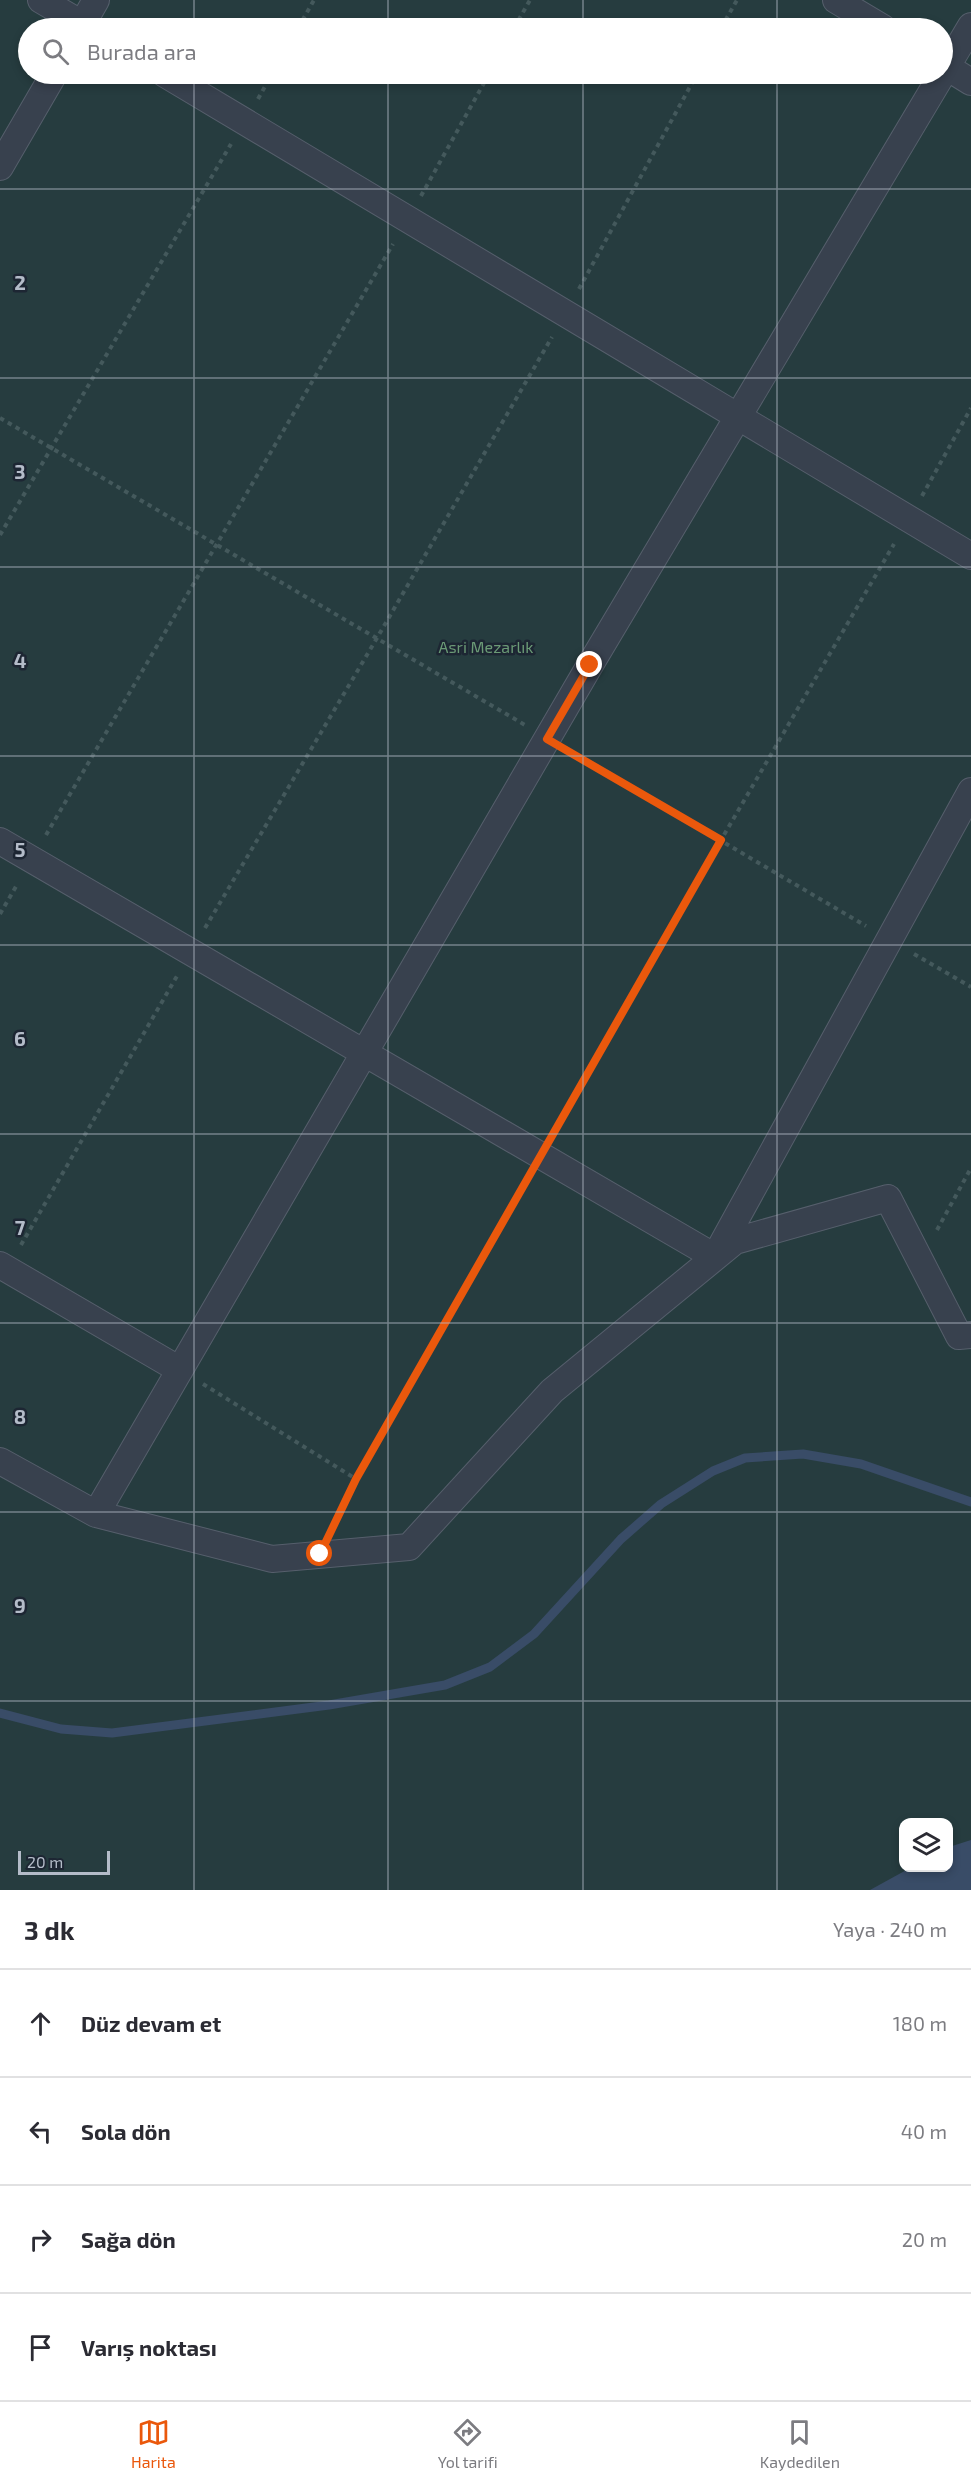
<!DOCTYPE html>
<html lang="tr">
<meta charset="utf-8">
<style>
body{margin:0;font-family:"Exo 2",sans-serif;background:#f2f2f3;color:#2b2b33}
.controls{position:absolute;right:18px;bottom:18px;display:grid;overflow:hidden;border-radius:12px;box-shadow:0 3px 9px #0003}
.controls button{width:54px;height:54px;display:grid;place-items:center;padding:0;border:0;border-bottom:2px solid #e1e1e2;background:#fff;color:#2b2b33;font:30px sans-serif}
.scale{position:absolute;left:18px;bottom:15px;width:92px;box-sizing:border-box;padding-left:6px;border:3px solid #b4bcc9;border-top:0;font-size:16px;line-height:21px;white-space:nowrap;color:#b4bcc9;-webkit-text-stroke:4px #1d2633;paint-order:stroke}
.stop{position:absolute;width:18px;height:18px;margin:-14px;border:4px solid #ea580c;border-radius:50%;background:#fff}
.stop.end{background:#ea580c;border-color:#fff;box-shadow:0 2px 6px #0008}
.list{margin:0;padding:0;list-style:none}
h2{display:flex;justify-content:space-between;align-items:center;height:78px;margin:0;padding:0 24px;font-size:26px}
h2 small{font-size:20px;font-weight:400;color:#7c7c81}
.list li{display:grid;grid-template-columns:39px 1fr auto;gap:18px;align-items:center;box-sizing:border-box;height:108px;padding:0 24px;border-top:2px solid #e1e1e2}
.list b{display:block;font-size:22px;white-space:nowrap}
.list em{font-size:20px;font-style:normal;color:#7c7c81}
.icon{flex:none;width:33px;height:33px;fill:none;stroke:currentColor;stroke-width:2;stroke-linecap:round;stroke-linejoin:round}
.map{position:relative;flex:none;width:971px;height:1890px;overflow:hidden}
.search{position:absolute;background:#fff;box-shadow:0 3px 9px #0003;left:18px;right:18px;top:18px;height:66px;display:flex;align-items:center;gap:15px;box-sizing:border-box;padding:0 21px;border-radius:33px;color:#7c7c81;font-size:22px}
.sheet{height:510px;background:#fff}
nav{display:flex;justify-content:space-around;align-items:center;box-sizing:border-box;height:84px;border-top:2px solid #e1e1e2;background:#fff;font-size:16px;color:#7c7c81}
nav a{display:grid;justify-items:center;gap:3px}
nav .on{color:#ea580c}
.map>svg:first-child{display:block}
.green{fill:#263c3f;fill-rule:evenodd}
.water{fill:#394c67}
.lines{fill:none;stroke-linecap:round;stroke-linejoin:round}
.stream{stroke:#394c67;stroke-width:9}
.minor-casing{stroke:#565f6c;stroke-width:28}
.path{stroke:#44595c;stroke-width:4;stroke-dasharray:4.5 4.5;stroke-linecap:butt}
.minor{stroke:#38414e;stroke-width:26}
.route{stroke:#ea580c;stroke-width:8}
.grid{fill:none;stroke:#b4bcc9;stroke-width:1.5;stroke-opacity:0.55}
.labels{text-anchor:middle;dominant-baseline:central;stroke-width:5;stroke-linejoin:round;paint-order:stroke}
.park-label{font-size:16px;fill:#6b9a76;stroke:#1d2633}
.grid-label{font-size:20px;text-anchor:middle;font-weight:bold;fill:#b4bcc9;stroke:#1d2633;stroke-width:5;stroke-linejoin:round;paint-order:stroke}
</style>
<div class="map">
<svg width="971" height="1890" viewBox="0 0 971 1890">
<rect width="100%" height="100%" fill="#242f3e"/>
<path class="green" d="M0,0H971V1890H0ZM28,28H942V74H28ZM904,1822H948V1868H904Z"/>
<path class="water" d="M971,1840V1890H870L910,1868H948L949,1847Z"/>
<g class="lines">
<path class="stream" d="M0,1713L61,1729L112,1733L329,1705L445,1685L490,1667L534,1634L621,1539L661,1504L713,1471L745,1458L803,1454L861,1464L971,1502"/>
<g class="minor-casing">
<path id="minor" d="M41,0L89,28
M836,0L883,28
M80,28L96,0
M942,64L971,82
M165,74L971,556
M0,167L54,74
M0,841L715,1257L971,791
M0,1265L180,1370
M0,1461L96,1514L590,665L971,26
M96,1514L272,1559L409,1547L552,1391L735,1241L888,1198L959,1336L971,1335"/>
</g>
<path class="path" d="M298,28L314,0
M514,28L530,0
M721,28L737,0
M258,99L272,74
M421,196L489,74
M579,289L697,74
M0,418L525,725
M922,496L971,408
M0,535L231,144
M570,752L866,926
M46,835L393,244
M0,914L18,883
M205,928L377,638L552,337
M914,954L971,987
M555,1132L721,840L894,544
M937,1230L971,1168
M21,1245L177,976
M203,1384L356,1479L333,1527
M356,1479L527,1181"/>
<use href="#minor" class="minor"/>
</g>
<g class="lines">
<path class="route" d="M320,1554L356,1479L721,840L547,739L590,665"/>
</g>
<path class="grid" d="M194,0V28M388,0V28M583,0V28M777,0V28M194,74V1890M388,74V1890M583,74V1890M777,74V1890M0,189H971M0,378H971M0,567H971M0,756H971M0,945H971M0,1134H971M0,1323H971M0,1512H971M0,1701H971"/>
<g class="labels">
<g class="park-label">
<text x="486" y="646">Asri Mezarlık</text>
</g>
</g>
<g class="grid-label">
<text x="20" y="290">2</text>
<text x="20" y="479">3</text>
<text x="20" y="668">4</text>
<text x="20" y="857">5</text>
<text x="20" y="1046">6</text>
<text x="20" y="1235">7</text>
<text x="20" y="1424">8</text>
<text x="20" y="1613">9</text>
</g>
</svg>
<div class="controls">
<button><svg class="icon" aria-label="layers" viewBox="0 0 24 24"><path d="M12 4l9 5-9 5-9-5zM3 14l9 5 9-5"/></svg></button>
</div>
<div class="scale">20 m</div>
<div class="stop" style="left:320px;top:1554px"></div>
<div class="stop end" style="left:590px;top:665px"></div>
<div class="search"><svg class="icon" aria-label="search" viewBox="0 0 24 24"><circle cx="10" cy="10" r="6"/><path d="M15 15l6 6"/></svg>Burada ara</div>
</div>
<section class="sheet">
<h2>3 dk<small>Yaya · 240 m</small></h2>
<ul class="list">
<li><svg class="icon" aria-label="ahead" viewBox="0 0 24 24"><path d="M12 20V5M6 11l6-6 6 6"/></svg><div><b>Düz devam et</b></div><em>180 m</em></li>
<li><svg class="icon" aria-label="left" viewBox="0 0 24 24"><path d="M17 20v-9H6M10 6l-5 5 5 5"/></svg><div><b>Sola dön</b></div><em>40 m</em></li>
<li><svg class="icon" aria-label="right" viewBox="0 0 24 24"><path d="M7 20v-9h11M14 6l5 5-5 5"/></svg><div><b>Sağa dön</b></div><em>20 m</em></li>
<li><svg class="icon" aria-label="arrive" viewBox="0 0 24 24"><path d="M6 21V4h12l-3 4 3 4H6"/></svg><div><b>Varış noktası</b></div></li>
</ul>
</section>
<nav>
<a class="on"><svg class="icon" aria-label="map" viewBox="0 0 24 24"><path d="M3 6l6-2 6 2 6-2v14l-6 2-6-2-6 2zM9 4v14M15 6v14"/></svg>Harita</a>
<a><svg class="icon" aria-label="directions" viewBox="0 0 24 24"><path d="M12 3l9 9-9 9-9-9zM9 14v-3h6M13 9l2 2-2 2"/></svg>Yol tarifi</a>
<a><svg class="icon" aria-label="saved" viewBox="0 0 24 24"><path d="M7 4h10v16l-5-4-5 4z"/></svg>Kaydedilen</a>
</nav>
